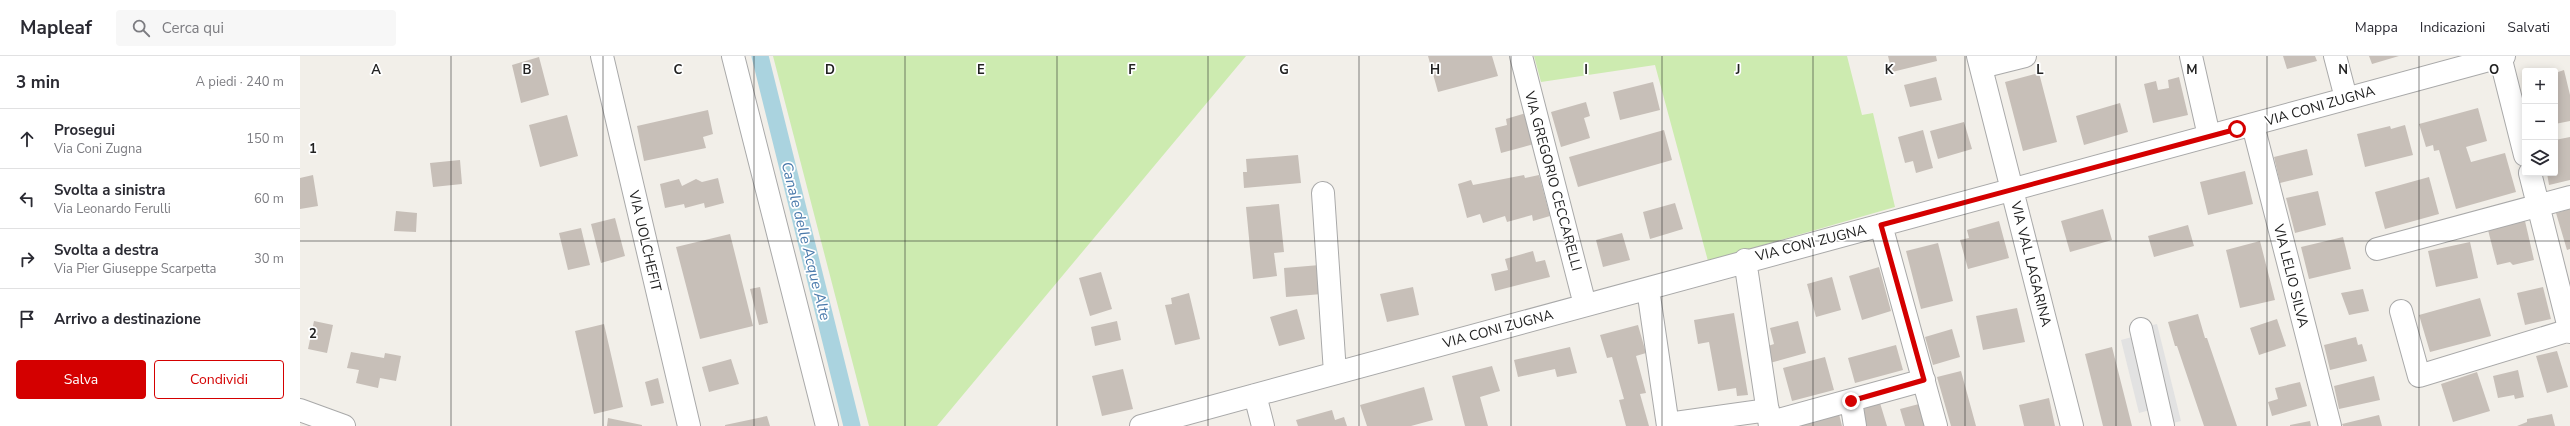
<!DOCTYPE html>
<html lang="it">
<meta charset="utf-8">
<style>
body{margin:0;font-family:"Nunito Sans",sans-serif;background:#f7f7f7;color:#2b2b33}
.controls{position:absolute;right:12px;top:12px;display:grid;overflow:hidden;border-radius:4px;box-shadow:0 2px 10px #0003}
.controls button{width:36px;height:36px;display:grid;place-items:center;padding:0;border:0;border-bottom:1px solid #e1e1e2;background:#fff;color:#2b2b33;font:20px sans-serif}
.stop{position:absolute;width:12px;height:12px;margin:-9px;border:3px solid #d40000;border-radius:50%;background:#fff}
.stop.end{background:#d40000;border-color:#fff;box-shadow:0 1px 4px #0008}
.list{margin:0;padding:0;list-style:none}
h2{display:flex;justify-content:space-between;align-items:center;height:52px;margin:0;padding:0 16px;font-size:17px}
h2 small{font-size:13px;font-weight:400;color:#7c7c81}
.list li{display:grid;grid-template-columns:26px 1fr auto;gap:12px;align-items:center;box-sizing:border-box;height:60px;padding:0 16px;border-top:1px solid #e1e1e2}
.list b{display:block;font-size:15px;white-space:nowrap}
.list p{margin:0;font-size:13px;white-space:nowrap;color:#7c7c81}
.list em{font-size:13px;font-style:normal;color:#7c7c81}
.actions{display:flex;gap:8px;padding:12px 16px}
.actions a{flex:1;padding:9px 0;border:1px solid #d40000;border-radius:4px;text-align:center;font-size:14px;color:#d40000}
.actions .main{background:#d40000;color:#fff}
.icon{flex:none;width:22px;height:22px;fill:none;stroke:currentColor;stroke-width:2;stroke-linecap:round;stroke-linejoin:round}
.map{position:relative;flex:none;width:2270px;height:370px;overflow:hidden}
header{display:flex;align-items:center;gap:24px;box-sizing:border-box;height:56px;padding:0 20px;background:#fff;border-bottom:1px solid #e1e1e2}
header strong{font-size:19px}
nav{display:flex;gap:22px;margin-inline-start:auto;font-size:14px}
.search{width:280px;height:36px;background:#f7f7f7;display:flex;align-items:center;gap:10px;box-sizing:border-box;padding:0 14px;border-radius:4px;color:#7c7c81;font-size:15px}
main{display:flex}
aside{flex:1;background:#fff}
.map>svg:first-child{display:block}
.grass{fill:#cdebb0}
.parking{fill:#e2e2e2}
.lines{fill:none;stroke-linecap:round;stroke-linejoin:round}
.canal{stroke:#aad3df;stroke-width:17}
.building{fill:#c7bfb8}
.minor-casing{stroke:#a9a9a9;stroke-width:24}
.minor{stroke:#fff;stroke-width:22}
.route{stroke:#d40000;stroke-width:5}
.grid{fill:none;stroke:#222;stroke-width:1;stroke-opacity:0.55}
.labels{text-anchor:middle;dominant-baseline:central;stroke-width:3.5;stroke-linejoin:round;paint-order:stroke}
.street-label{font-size:14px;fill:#222;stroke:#fff}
.water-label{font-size:15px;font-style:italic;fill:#4a7aab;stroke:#fff}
.grid-label{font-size:13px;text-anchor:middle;font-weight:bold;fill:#222;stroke:#fff;stroke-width:3.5;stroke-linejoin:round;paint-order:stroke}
</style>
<header>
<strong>Mapleaf</strong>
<div class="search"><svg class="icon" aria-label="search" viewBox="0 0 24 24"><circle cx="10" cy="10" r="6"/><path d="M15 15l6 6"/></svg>Cerca qui</div>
<nav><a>Mappa</a><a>Indicazioni</a><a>Salvati</a></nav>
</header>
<main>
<aside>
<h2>3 min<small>A piedi · 240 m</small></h2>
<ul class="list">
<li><svg class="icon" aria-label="ahead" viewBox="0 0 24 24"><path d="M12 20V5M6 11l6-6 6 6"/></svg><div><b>Prosegui</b><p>Via Coni Zugna</p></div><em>150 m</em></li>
<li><svg class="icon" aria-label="left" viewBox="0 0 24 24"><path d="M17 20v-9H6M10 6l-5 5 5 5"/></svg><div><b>Svolta a sinistra</b><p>Via Leonardo Ferulli</p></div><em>60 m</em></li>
<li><svg class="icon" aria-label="right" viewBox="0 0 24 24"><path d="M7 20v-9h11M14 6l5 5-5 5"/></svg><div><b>Svolta a destra</b><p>Via Pier Giuseppe Scarpetta</p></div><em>30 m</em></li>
<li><svg class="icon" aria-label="arrive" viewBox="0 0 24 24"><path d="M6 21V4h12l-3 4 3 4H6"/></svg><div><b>Arrivo a destinazione</b></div></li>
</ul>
<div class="actions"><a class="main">Salva</a><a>Condividi</a></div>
</aside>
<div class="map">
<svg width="2270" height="370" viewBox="0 0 2270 370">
<rect width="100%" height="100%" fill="#f2efe9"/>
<path class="grass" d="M473,0H946L637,370H569Z
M1234,0H1547L1562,59L1573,57L1595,151L1408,205L1355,9L1241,26Z"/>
<path class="parking" d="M1857,268L1881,365L1869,368L1865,350L1839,357L1821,284L1832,281L1830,274Z"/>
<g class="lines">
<path class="canal" d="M460,0L552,370"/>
</g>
<path class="building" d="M1128,0H1192L1198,20L1138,36Z
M1588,0H1636L1637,5L1592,16Z
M1983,0H2015L2017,5L1987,13Z
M2069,0H2099L2072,8Z
M239,1L249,39L221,47L212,9Z
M2264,14L2270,39V65L2255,68V17Z
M1739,17L1757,86L1723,95L1705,26Z
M1636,21L1642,44L1610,51L1604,29Z
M1879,21L1888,59L1853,67L1844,28L1856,25L1858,34L1869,32L1868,24Z
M1353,26L1360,54L1320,64L1313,36Z
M1286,46L1290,60L1284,62L1290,82L1261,91L1251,56Z
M1820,47L1828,76L1784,89L1776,60Z
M2178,52L2187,85L2166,91L2171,106L2205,97L2216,136L2156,153L2139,94L2134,95L2133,89L2126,91L2119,68Z
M408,54L413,78L403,81L406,92L344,105L337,70Z
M1226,57L1234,88L1201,97L1195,72L1207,69L1206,63Z
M267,59L278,100L240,111L229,69Z
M1664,66L1672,93L1638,103L1630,75Z
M2105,69L2113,99L2065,111L2057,78L2090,70L2091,73Z
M1364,74L1372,104L1278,131L1269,101Z
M1623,74L1633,112L1616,117L1613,105L1605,107L1598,81Z
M2270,81V124L2249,129L2247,117H2255V84Z
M2007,93L2013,119L1980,127L1974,101Z
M998,99L1001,127L944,132L943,116H947L946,103Z
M160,104L162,128L133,131L130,107Z
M1945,115L1953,148L1908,159L1900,126Z
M13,119L18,150L0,153V122Z
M1224,119L1225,122L1239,119L1250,160L1233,165L1232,159L1207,166L1205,160L1183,167L1180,158L1167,162L1158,128L1171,124L1173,129Z
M2129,121L2139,158L2085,173L2075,136Z
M418,122L424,147L405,152L404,147L385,152L384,148L365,152L360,128L379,123L382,130L396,123L402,126Z
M2018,135L2026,169L1995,177L1986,142Z
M1375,147L1383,173L1350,183L1343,156Z
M979,148L984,196L974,197L977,220L953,223L946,151Z
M1803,153L1812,184L1770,196L1761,165Z
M2270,153V193L2267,194L2256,157Z
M96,155L117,157L116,176L94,175Z
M315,162L325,200L301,207L291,168Z
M1699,165L1709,202L1668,213L1660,184L1669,182L1667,174Z
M2225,165L2234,204L2213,209L2210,206L2197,209L2188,174Z
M1888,169L1894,190L1854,201L1848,180Z
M281,172L290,209L268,214L259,177Z
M1322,177L1330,204L1303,211L1296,184Z
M430,178L453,270L400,283L376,191Z
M2043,181L2051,213L2009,223L2001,191Z
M1960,185L1975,244L1940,252L1926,194Z
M2170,186L2178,222L2136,231L2128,195Z
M1638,187L1653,245L1621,253L1606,195Z
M1233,195L1236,206L1245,204L1250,221L1195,235L1191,218L1208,214L1205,203Z
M1020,209L1022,238L986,241L984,212Z
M1579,211L1591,255L1562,264L1549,220Z
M801,216L812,253L790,260L779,222Z
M1532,221L1541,254L1516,261L1507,228Z
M460,231L468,267L459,269L450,233Z
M1113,231L1119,259L1087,266L1080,238Z
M2243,231L2251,263L2225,269L2217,237Z
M2063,233L2069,255L2049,259L2041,237Z
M889,237L900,283L875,289L865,249L872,248L871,242Z
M2180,242L2191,280L2130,296L2119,259Z
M1717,252L1725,286L1683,294L1676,260Z
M997,253L1005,283L979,290L970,261Z
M1434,257L1448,339L1437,340L1436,332L1418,335L1409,286L1398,288L1394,264Z
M1898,258L1905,282H1907L1937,370H1904L1877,290H1875L1868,266Z
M1977,263L1986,290L1959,299L1950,272Z
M14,265L33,269L27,297L8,293Z
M817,265L821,284L795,290L791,271Z
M1498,265L1506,297L1466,308L1462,292L1474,288L1470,272Z
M304,268L323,351L294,358L275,275Z
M1338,269L1346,297L1336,300L1346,337L1340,338L1349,370H1326L1319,344L1324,343L1312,301L1307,302L1300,279Z
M1652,273L1660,301L1633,309L1625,281Z
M2056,281L2058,289L2062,288L2067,305L2030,314L2024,289Z
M1596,289L1603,314L1555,327L1548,302Z
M1270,291L1277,317L1257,321L1255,313L1218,321L1214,304Z
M1812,291L1832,370H1803L1785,298Z
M2257,295L2268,331L2247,337L2236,300Z
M51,296L84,302L85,297L101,300L96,325L80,322L78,332L56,327L59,314L47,312Z
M1525,301L1534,334L1492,345L1483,312Z
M431,303L439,328L409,336L402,311Z
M1192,310L1200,335L1180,341L1188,370H1165L1152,320Z
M823,313L833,353L802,360L792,320Z
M2218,314L2224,341L2215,343L2214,339L2198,342L2193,320Z
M1661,315L1676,370H1651L1637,321Z
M2177,316L2190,355L2153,366L2141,328Z
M2074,320L2080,344L2039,353L2034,330Z
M358,322L364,347L351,350L345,326Z
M2000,326L2007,350L1972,360L1968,346L1978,343L1975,332Z
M1124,331L1133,364L1111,370H1067L1060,349Z
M1749,342L1755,370H1724L1719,349Z
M1580,347L1587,370H1565L1560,353Z
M1619,348L1626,370H1605L1600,353Z
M1032,354L1035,364L1044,361L1047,370H998L996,364Z
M1539,358L1542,370H1491Z
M2252,358L2255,370H2217L2227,366V363Z
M2079,359L2082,370H2043L2042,368Z
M467,360L470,370H425V369Z
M308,362L342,369V370H307Z
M2010,365L2011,370H1990V369Z"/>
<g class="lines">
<g class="minor-casing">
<path id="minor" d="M302,0L389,370
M433,0L527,370
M1221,0L1285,249
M1678,0L1772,370
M1891,0L1909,80
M2035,0L2046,42
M2200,0L2225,99
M1681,11L1725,0
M1953,69L2030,370
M2230,117L2270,276
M1023,137L1035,317
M1581,169L1636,370
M2077,193L2270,141
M1445,204L1470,370
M1348,233L1368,370
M2101,255L2119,320L2270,274
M1841,273L1863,370
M955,339L963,370
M1551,345L1555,370
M0,354L44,370
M1479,364L1624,324
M1368,368L1468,354
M841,370C1295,245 1750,124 2204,0"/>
</g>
<use href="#minor" class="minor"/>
</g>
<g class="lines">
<path class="route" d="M1551,345L1624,324L1581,169L1937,73"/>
</g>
<path class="grid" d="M151,0V370M303,0V370M454,0V370M605,0V370M757,0V370M908,0V370M1059,0V370M1211,0V370M1362,0V370M1513,0V370M1665,0V370M1816,0V370M1967,0V370M2119,0V370M0,185H2270"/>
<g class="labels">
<g class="street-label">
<text transform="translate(2020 50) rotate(-16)">VIA CONI ZUGNA</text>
<text transform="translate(1253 125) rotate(75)">VIA GREGORIO CECCARELLI</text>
<text transform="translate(345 185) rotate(77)">VIA UOLCHEFIT</text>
<text transform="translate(1511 187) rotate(-14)">VIA CONI ZUGNA</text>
<text transform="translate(1731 208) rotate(76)">VIA VAL LAGARINA</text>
<text transform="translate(1991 220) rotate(76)">VIA LELIO SILVA</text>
<text transform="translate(1198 273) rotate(-15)">VIA CONI ZUGNA</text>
</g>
<g class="water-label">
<text transform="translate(506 185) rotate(76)">Canale delle Acque Alte</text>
</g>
</g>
<g class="grid-label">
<text x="76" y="18">A</text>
<text x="227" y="18">B</text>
<text x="378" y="18">C</text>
<text x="530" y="18">D</text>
<text x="681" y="18">E</text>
<text x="832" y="18">F</text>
<text x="984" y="18">G</text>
<text x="1135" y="18">H</text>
<text x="1286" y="18">I</text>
<text x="1438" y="18">J</text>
<text x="1589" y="18">K</text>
<text x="1740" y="18">L</text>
<text x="1892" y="18">M</text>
<text x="2043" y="18">N</text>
<text x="2194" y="18">O</text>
<text x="13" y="97">1</text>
<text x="13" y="282">2</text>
</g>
</svg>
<div class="controls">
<button>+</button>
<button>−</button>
<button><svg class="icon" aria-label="layers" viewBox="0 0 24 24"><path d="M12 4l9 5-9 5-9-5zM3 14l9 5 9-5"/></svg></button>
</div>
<div class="stop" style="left:1937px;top:73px"></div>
<div class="stop end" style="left:1551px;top:345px"></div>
</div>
</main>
